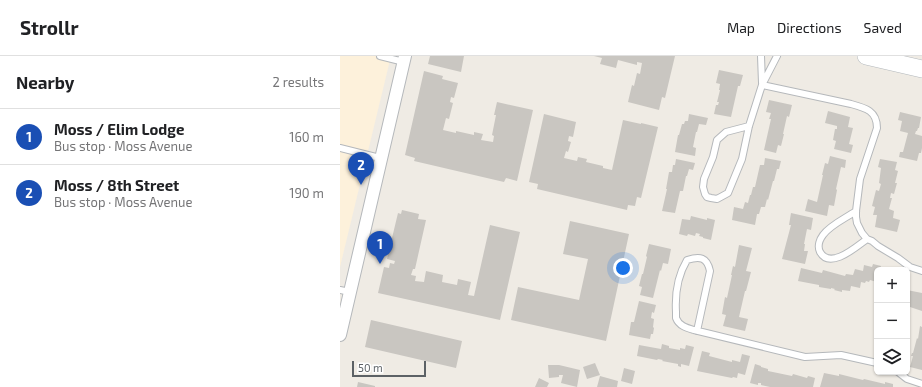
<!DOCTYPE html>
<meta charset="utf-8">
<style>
body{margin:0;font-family:"Exo 2",sans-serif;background:#f2f2f2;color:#202124}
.controls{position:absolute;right:12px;bottom:12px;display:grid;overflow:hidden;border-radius:6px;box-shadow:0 1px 3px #0004}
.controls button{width:36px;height:36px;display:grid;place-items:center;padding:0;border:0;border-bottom:1px solid #e0e0e0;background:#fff;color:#202124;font:20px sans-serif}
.scale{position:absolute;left:12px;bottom:10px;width:74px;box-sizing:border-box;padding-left:4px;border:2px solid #5c6165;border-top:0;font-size:11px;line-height:14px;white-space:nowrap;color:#5c6165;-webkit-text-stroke:3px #fff;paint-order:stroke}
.you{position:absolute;left:283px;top:212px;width:14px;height:14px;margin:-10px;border:3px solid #fff;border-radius:50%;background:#1a73e8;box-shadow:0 0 0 6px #1a73e833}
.badge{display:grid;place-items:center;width:26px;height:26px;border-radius:50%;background:#e7323b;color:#fff;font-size:13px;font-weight:700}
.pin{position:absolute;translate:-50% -33px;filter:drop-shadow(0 1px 2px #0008)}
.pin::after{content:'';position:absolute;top:21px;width:14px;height:12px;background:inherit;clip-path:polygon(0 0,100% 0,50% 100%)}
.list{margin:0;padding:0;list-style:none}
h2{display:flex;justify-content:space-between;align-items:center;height:52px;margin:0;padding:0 16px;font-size:17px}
h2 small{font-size:13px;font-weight:400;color:#757577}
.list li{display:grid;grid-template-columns:26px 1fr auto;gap:12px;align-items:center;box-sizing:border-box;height:56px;padding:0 16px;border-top:1px solid #e0e0e0}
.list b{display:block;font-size:15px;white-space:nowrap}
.list p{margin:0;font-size:13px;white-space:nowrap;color:#757577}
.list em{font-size:13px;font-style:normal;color:#757577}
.icon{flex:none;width:22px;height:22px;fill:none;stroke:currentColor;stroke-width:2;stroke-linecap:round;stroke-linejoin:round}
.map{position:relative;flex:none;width:582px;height:331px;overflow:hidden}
header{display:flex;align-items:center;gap:24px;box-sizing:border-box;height:56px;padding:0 20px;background:#fff;border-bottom:1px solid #e0e0e0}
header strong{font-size:19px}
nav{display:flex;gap:22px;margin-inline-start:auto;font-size:14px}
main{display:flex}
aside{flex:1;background:#fff}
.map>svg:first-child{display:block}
.commercial{fill:#fdf1db}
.building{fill:#c9c6c1}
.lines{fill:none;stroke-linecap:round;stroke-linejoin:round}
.service-casing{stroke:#b5b8bb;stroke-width:8}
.minor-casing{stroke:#b5b8bb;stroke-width:14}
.secondary-casing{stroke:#b3b8bc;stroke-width:18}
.service{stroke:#fff;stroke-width:6}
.minor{stroke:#fff;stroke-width:12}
.secondary{stroke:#fff;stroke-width:17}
</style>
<header>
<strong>Strollr</strong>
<nav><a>Map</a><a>Directions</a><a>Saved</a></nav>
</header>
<main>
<aside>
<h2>Nearby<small>2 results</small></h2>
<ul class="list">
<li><span class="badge" style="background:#1a4fb4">1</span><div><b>Moss / Elim Lodge</b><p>Bus stop · Moss Avenue</p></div><em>160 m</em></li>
<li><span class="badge" style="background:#1a4fb4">2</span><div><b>Moss / 8th Street</b><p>Bus stop · Moss Avenue</p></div><em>190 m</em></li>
</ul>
</aside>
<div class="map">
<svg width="582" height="331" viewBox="0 0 582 331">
<rect width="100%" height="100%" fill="#efebe4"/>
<path class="commercial" d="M0,0H51L0,211Z"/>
<path class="building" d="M90,0H124L121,16L88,8Z
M254,0H335L325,42L322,41L319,54L288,46L292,29L294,30L297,17L300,18L302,7L297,6V9L278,4L276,12L260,8L262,2Z
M379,14L403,19L400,30H398L391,61L374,58L376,49H378L379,46H377L380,34H379L380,28L376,27Z
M84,15L103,20L102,23L118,27L114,42L111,41L110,46L113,47L109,63L106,62L103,74L116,77V75L134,79V76L143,78L141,84L153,86L154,80L152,79L156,59H154L157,46L193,54L177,125L166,122L164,126L74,105L75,102L65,99Z
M429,44L452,49L449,61L447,60L443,78H444L441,90L438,89L436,97L424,94L431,63H429L431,57L426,56Z
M488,55L510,61L508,71L513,72L509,88L513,89L511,97L494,93L496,85L493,84L495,73H497V70L485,67Z
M560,56L581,61L579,72H578L577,75H576L575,78L582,80V92L581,97H579L577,105L559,101L560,96H563L568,77L560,75L562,65L558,64Z
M204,58L236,66L233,81L229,80L228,85L231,86L228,96L226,95L224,102L237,105L238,101L247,103L246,106L263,110V112L272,114L283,64L301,68V67L318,71L301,142L297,141L295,150L288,149L287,154L197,133L198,128L189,126Z
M349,58L368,62L366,69L359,68L357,76H356L353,91L356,92L355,100L335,96L338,79H339L342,68H344L345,65H348Z
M490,100L506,104L505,112L501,111L496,133L497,134L494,150L489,149L487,160L465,155L468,143L477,146L483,119H482L485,107L488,108Z
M425,102L441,105L439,113H437L434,125H433L428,144L427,143L425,151H421L419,158H417L415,169L392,164L394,151L403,153L405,146L408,147L410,139H411L413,131H415L420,109H424Z
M336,103L355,107L353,114L349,113L347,120H346L343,135H340L335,157L322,155L327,133H326L329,116H332L333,109H335Z
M540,103L557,106L555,114L558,115L555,127H557L554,138L551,137L550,142H552L549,153L554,155L553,162L560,164L557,176L535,171L537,159H533L535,151L532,150L536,134L539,135L541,128L539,127L541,112L538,111Z
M62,154L79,158L78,163L86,164L75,213H73L71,219L76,220L75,225L84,226L86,215L103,219L102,226L117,229L118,223L131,226L128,239L134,240L150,169L180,176L160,264L38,237L44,211L49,212L50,207L54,208L55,205L47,203L58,157L61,158Z
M451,157L473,162L471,174L467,173L464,188H465L464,195H468L465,208L442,203L451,169H449Z
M351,160L367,164V162L375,164L371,184L363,182V181L359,180L360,178L356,177L355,180L348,178L347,180L339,178L342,163L350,164Z
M230,165L289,178L266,285L171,264L178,231L239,244L248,203L223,198Z
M309,188L331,193L328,208L323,207L321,215L320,214L313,242L300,239L302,231L299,230L302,218H303L307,201L306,200Z
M399,189L412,192L406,215L411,216L406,235H405L399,261L408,263L405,275L383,270L386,259L382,258L385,241L387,242L392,219H391L393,210L395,211Z
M533,208L541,210L540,214H537V226L530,224L529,226L526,225L525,227L521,226L520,232L511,230L510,235L502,234V236L494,234L495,233L491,232V233L479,231V229L458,225L461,212L482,217L483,214L505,220L506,218L513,219L515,213L523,215L524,209L532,211Z
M567,234L582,237V255L567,250Z
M299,245L316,249L314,257L312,256L311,262L314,263L313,271L314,272L313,278H311L310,283L289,279L291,266H294Z
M31,264L122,285L116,312L25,291Z
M580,270L582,271V314L570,311L573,300H571L572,297H573L577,282L578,283Z
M322,288L329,290V292L340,294V292L345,293L346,289L354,291L349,310L341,308V311L338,310V308L322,305L323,304L318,303L317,304L297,300L299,289L321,293Z
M362,295L370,297L369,300L392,306V304L400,306L402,298L410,300L405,319L398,317L397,322L393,321L392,322L357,315Z
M255,307L260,319L247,323L243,311Z
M415,308L421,310V311L428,313V315L452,320L453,318L467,322L468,320L475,322L473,331H430L421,329V327H418V329L410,327Z
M208,309H219L240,314L237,331L221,327L223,319H219V321L209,322Z
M284,312L295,315L292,328L281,325Z
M484,317L499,320V318L523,324L524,323L545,328V326L553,328V331H480Z
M260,320L278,325L277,331H257Z
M199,322L209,327L207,331H195Z
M18,326L35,330V331H17Z"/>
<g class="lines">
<g class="service-casing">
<path id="service" d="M40,0L64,6
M421,0L422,27
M422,29L511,48C526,52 537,55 537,72L520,123L516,155V161L517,167L522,177L527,183L532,185L538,190L558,202L570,211L582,215
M409,70L386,76L377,84L373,101L364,123L363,131L365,138L367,141L371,142L377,143L388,137L402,103L409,70L422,29L437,0
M0,92L40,102
M516,155C506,162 490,169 483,179C480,183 477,190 480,196C490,214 516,191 527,183
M0,234L10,236
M357,275L370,215C367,201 360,200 347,204C338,219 335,239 336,256C336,257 336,261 336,262C339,270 347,272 354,274L465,301L501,299L537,307
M558,316L567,323L582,328"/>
</g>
<g class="minor-casing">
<path id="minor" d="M0,279L65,0"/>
</g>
<g class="secondary-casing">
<path id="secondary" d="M526,0L582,13"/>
</g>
<use href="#service" class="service"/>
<use href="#minor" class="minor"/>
<use href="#secondary" class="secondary"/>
</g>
</svg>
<div class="controls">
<button>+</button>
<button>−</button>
<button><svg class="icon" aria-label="layers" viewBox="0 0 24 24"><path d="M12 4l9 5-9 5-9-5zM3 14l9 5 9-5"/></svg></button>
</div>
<div class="scale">50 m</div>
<div class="you"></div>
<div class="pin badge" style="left:40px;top:208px;background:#1a4fb4">1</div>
<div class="pin badge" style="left:21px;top:129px;background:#1a4fb4">2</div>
</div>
</main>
